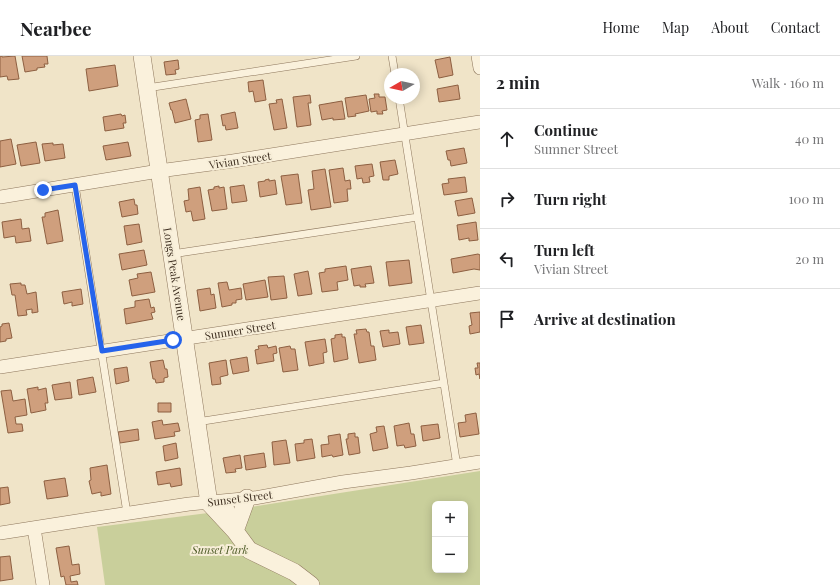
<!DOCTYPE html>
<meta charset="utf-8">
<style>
body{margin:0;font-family:"Playfair Display",serif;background:#f2f2f2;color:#202124}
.controls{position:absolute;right:12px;bottom:12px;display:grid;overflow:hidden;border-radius:6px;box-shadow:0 2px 10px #0003}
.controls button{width:36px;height:36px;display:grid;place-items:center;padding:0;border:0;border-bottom:1px solid #e0e0e0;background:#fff;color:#202124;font:20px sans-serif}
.compass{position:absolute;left:384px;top:12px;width:36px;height:36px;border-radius:50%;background:#fff;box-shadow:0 2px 10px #0003;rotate:261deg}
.stop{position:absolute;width:12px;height:12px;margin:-9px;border:3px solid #2563eb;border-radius:50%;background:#fff}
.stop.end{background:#2563eb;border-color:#fff;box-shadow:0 1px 4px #0008}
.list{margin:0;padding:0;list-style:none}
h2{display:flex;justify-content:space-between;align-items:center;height:52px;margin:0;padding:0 16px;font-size:17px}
h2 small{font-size:13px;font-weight:400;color:#757577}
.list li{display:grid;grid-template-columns:26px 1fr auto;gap:12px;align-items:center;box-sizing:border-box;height:60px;padding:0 16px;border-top:1px solid #e0e0e0}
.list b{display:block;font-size:15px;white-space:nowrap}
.list p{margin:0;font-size:13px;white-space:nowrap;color:#757577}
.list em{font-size:13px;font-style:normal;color:#757577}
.icon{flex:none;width:22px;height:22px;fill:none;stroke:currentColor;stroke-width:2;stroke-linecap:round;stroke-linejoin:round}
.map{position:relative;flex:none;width:480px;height:529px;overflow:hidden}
header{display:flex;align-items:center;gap:24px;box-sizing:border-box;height:56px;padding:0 20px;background:#fff;border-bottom:1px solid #e0e0e0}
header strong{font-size:19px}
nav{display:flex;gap:22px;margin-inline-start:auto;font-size:14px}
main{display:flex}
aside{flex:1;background:#fff}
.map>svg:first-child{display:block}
.green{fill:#c9cf9b;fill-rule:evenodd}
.building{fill:#cf9f7d;stroke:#8d5f41}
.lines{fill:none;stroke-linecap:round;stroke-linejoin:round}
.service-casing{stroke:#8d765c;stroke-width:8}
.pedestrian-casing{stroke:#8d765c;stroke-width:11}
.minor-casing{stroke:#8d765c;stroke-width:14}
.tertiary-casing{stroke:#8d765c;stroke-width:18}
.service{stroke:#faf1dc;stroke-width:7}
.pedestrian{stroke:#faf1dc;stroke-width:10}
.minor{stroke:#faf1dc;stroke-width:13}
.tertiary{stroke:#faf1dc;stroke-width:17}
.route{stroke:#2563eb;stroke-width:5}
.labels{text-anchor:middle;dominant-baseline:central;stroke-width:4;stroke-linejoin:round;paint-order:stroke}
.street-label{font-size:11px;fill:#3d2e20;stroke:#f7eed8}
.park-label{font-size:11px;font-style:italic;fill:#4d5a26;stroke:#f7eed8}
</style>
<header>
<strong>Nearbee</strong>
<nav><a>Home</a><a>Map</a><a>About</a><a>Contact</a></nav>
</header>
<main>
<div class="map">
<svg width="480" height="529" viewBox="0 0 480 529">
<rect width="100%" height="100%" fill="#f0e4c8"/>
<path class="green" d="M480,415V529H105L97,471L232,454ZM435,448H465V514H435Z"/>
<path class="building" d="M0,0H2V1L15,0L19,23L8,24L7,20L0,21Z
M22,0H47L48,8H44L45,11L37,12V14L25,16Z
M450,1L453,19L439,22L435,4Z
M178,4L179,13L175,14L176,18L166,19L164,6Z
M115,9L118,30L89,35L86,13Z
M263,24L266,44L255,46L253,35L249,36L248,26Z
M458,29L460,43L439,46L437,33Z
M374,38H379V41H385L387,54L382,55L383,58H377V55L371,56L369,43L375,42Z
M310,39L311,47H308L311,69L297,71L293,41Z
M366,39L369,55L355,58L356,60L348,61L345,42Z
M186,43L191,63L175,67L172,54H171L169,47Z
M282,43L287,72L274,74L269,48L277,47L276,44Z
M342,45L345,63L333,64V62L322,64L319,49Z
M235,56L238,72L226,74L225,69L223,70L221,59Z
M121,58L122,60L125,59L126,67H123L124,72L105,75L103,61Z
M208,58L212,84L198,86L195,64L200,63V59Z
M11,83L16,108L0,111V85Z
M36,86L40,107L21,110L17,89Z
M128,86L131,100L106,104L103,90Z
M53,87V89L63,88L65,102L45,105L42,88Z
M464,92L467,107L451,110L450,104H448L446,95Z
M395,104L398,118L389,120V124H383L380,106Z
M372,108L374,120L369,121L370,126L363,127L362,122L357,123L355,110Z
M343,112L345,125L350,124L351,133H347L348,145L334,147L329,114Z
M325,113L331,151L311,154L308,134L314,133L312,115Z
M298,118L302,147L286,149L281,120Z
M465,121L467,136L444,139L442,128L449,127L448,123Z
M269,123V125L275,124L277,138L260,141L258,126L265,125V124Z
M244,129L247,145L232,147L230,131Z
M219,130V132L224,131L227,153L212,155L208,134L214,133V131Z
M200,131L205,163L193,165L191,155L186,156L184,145L189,144L188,133Z
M472,142L475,157L458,160L455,145Z
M134,143L135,149H137L138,158L122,161L119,146Z
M58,154L63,185L47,188L42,161H45V157Z
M21,163L22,173L29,172L31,185L16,187L15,180L4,182L2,166Z
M476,166L478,184L469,185V182L459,184L457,169Z
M139,168L142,186L127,189L124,170Z
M144,194L147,209L122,214L119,198Z
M478,198L480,199V214L474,213L453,217L451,203Z
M409,204L412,227L389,230L386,206Z
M346,210L348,224L337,226L338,234L322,236L319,217L325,216V213Z
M371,210L374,227L365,228L366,231H360V229L354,230L351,213Z
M308,215L312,238L298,240L294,218Z
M151,216L155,236L132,240L129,224L138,222L137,218Z
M284,220L287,242L271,244L268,221Z
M265,224L268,241L246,244L243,228Z
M227,226L229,234L241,232L242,243L236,244V247H232V249L222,251L218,227Z
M21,227V229H25L27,238L36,236L38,256L32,257V253L26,254L27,259L18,260L15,239H12L10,228Z
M210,232L211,239L214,238L216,252L200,255L197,234Z
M81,233L83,248L72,250V246L64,248L62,236Z
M149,243L151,252L154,251L155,256L151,257L153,263L126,268L124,253L135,251V245Z
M480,256V276L470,278L469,270L472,269L470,257Z
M9,267L12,282L6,283V285L0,286V271L2,270V268Z
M421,269L424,287L409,289L406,271Z
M366,273L367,276H369L371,290H374L376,304L359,307L354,278H357L356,274Z
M389,274V277L398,276L400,288L383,291L380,275Z
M342,278V281H345L348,303L334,306L331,283L335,282V279Z
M325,283L327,296L323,297L324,307L309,310L305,286Z
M267,289L268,292L276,290L277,297L273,298L274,305L257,308L255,294L259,293L258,290Z
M290,290L291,293H295L298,314L283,316L279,292Z
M247,301L249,315L233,318L230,304Z
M163,304L165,313H167L168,321L164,322V326L156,327L155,323H153L150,306Z
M226,304L228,319L220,321L221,328L212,329L209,307Z
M477,307H480V323L479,318L476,319L475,312H478Z
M127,311L129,325L116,328L114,313Z
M93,321L96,336L79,339L77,324Z
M70,326L72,342L55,344L52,329Z
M38,331V334L46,332L48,347H45L46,354L31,357L27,333Z
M11,334L13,345L25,343L27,359L15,361L16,368H22L23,375L8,377L1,335Z
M158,347H171V356H158Z
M476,357L479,378L460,381L458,367L466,366L465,359Z
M162,364L163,369L178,367L180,375L174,376L175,380L155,383L152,366Z
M409,367L411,378H414L416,390L405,392L404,389L397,390L394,370Z
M438,368L440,382L423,385L421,370Z
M384,370L388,392L373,395L370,378L377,376L376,371Z
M138,373L139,384L120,387L118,376Z
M355,377V381H358L360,397L349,399L346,383H348V378Z
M340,378L343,399L333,401L332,399L322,401L321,389L329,388L328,380Z
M312,383L315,402L297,405L295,388L304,387V384Z
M286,384L290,407L274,409L272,386Z
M176,387L178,402L165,405L163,390Z
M264,397L266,411L246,414L244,400Z
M240,399L242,412L235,413L236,416L226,417L223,402Z
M107,409L111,438L101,440V436L92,438L89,425L91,424L90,412Z
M180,412L182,429L171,431L170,427L158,429L156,416Z
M65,422L68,440L47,443L44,425Z
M8,431L10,447L0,449V432Z
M69,490L72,509L79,508L80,518L70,520L71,526L77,525L78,529H66L64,520L61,521L56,492Z
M10,500L13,523L0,525V501Z"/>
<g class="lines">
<g class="service-casing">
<path id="service" d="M392,0L395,18
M147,32L356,0
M399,42L457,410
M75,129L127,457
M172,198L418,161
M197,366L444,327"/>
</g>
<g class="pedestrian-casing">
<path id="pedestrian" d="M227,456L230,455L229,452"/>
</g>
<g class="minor-casing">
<path id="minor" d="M478,0L480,12
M0,141L159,115L233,105L480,66
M0,311L480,237
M34,472L43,529
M0,477L90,463L189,448L254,442L343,426L411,417L480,406"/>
</g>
<g class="tertiary-casing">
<path id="tertiary" d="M142,0L209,447L235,475L249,494L294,516L311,529
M235,475L247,442"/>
</g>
<use href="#service" class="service"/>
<use href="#pedestrian" class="pedestrian"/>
<use href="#minor" class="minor"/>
<use href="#tertiary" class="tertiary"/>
</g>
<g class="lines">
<path class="route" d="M43,134L75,129L102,295L173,284"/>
</g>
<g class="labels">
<g class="street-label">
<text transform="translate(240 104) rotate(-9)">Vivian Street</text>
<text transform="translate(175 218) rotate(81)">Longs Peak Avenue</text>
<text transform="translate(240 274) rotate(-9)">Sumner Street</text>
<text transform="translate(240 442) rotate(-7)">Sunset Street</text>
</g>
<g class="park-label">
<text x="220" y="493">Sunset Park</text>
</g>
</g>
</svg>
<div class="controls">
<button>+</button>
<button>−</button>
</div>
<svg class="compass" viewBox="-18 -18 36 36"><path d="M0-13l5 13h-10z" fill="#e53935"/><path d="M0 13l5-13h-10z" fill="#757577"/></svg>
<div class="stop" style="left:173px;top:284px"></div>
<div class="stop end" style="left:43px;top:134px"></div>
</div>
<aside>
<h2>2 min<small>Walk · 160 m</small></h2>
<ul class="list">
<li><svg class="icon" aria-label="ahead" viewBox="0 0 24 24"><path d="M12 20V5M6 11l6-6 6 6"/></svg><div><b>Continue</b><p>Sumner Street</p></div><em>40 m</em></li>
<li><svg class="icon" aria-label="right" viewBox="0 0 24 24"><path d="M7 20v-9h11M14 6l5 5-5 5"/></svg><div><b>Turn right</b></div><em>100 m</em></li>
<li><svg class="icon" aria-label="left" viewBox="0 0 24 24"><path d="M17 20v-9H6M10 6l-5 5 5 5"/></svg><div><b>Turn left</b><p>Vivian Street</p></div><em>20 m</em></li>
<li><svg class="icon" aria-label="arrive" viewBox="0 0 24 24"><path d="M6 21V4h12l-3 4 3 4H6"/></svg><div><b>Arrive at destination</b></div></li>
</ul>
</aside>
</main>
